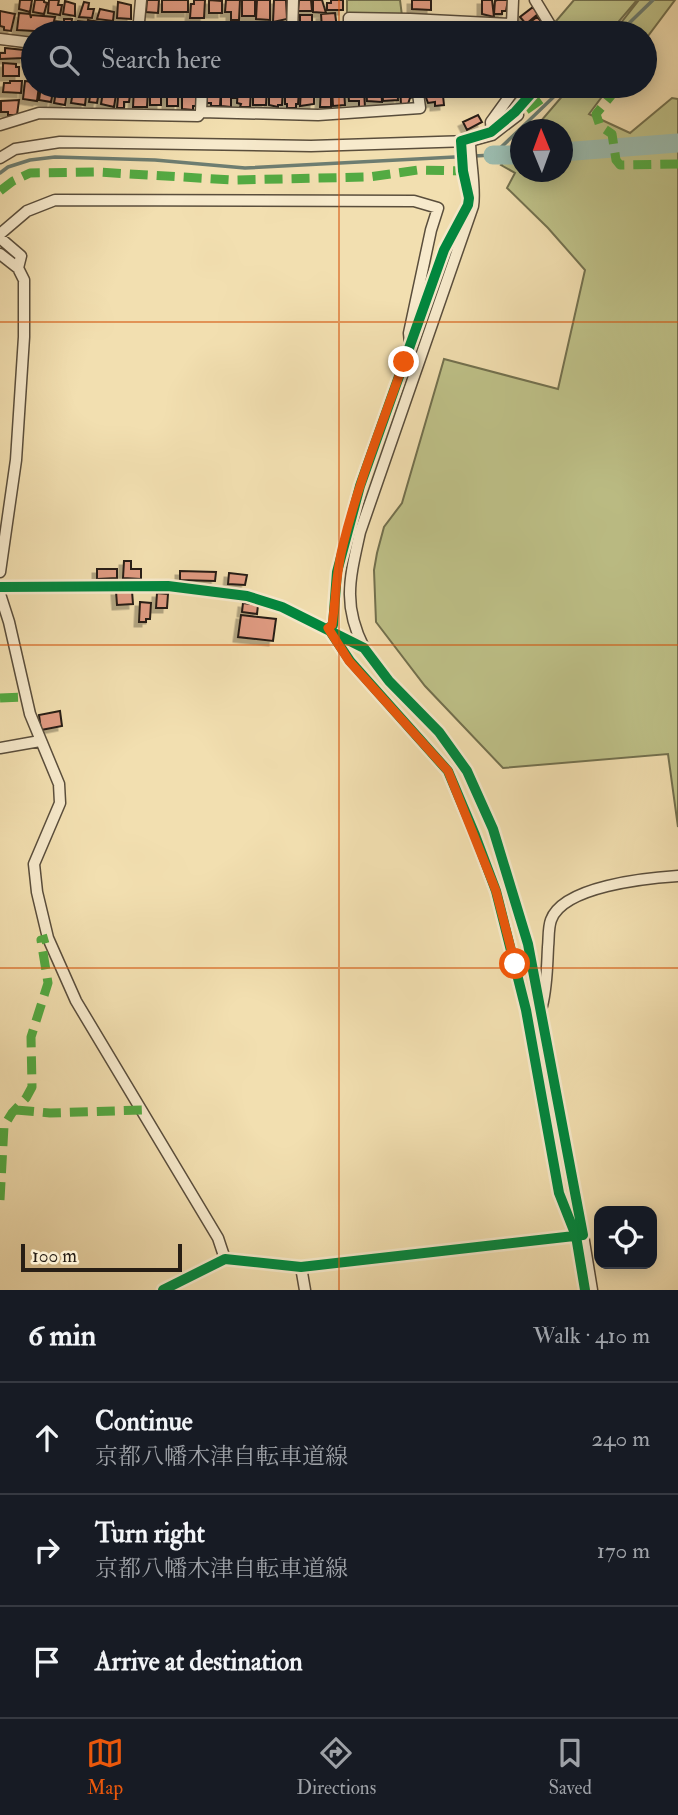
<!DOCTYPE html>
<meta charset="utf-8">
<style>
body{margin:0;font-family:"IM FELL Double Pica","Noto Serif JP",serif;background:#242831;color:#f1f3f6}
.controls{position:absolute;right:21px;bottom:21px;display:grid;overflow:hidden;border-radius:14px;box-shadow:0 4px 18px #0003}
.controls button{width:63px;height:63px;display:grid;place-items:center;padding:0;border:0;border-bottom:2px solid #363941;background:#171b24;color:#f1f3f6;font:35px sans-serif}
.compass{position:absolute;left:510px;top:119px;width:63px;height:63px;border-radius:50%;background:#171b24;box-shadow:0 4px 18px #0003;rotate:359deg}
.scale{position:absolute;left:21px;bottom:18px;width:161px;box-sizing:border-box;padding-left:7px;border:4px solid #271e15;border-top:0;font-size:19px;line-height:24px;white-space:nowrap;color:#271e15;-webkit-text-stroke:5px #f7eacc;paint-order:stroke}
.stop{position:absolute;width:21px;height:21px;margin:-16px;border:5px solid #ea580c;border-radius:50%;background:#fff}
.stop.end{background:#ea580c;border-color:#fff;box-shadow:0 2px 7px #0008}
.list{margin:0;padding:0;list-style:none}
h2{display:flex;justify-content:space-between;align-items:center;height:91px;margin:0;padding:0 28px;font-size:30px}
h2 small{font-size:23px;font-weight:400;color:#9ea1a6}
.list li{display:grid;grid-template-columns:46px 1fr auto;gap:21px;align-items:center;box-sizing:border-box;height:112px;padding:0 28px;border-top:2px solid #363941}
.list b{display:block;font-size:26px;white-space:nowrap}
.list p{margin:0;font-size:23px;white-space:nowrap;color:#9ea1a6}
.list em{font-size:23px;font-style:normal;color:#9ea1a6}
.icon{flex:none;width:38px;height:38px;fill:none;stroke:currentColor;stroke-width:2;stroke-linecap:round;stroke-linejoin:round}
.map{position:relative;flex:none;width:678px;height:1290px;overflow:hidden}
.search{position:absolute;background:#171b24;box-shadow:0 4px 18px #0003;left:21px;right:21px;top:21px;height:77px;display:flex;align-items:center;gap:18px;box-sizing:border-box;padding:0 24px;border-radius:38px;color:#9ea1a6;font-size:26px}
.sheet{height:427px;background:#171b24}
nav{display:flex;justify-content:space-around;align-items:center;box-sizing:border-box;height:98px;border-top:2px solid #363941;background:#171b24;font-size:19px;color:#9ea1a6}
nav a{display:grid;justify-items:center;gap:4px}
nav .on{color:#ea580c}
.map>svg:first-child{display:block}
.green{fill:#bec188;stroke:#72704e;stroke-width:2}
.lines{fill:none;stroke-linecap:round;stroke-linejoin:round}
.stream{stroke:#6d7d71;stroke-width:3.5}
.river{stroke:#9bbcaf;stroke-width:19}
.building{fill:#e09b82;stroke:#271e15;stroke-width:2;filter:url(#shadow)}
.street-casing{stroke:#5a4e3c;stroke-width:13}
.street{stroke:#f7eacc;stroke-width:10}
.quiet{stroke:#53aa42;stroke-width:9;stroke-dasharray:18 9;stroke-linecap:butt}
.cycleway-casing{stroke:#f7eacc;stroke-width:15}
.cycleway{stroke:#00873e;stroke-width:10}
.route{stroke:#ea580c;stroke-width:9}
.grid{fill:none;stroke:#d5530d;stroke-width:2;stroke-opacity:0.55}
</style>
<div class="map">
<svg width="678" height="1290" viewBox="0 0 678 1290">
<defs>
<filter id="shadow"><feDropShadow dx="-4.5" dy="4.5" stdDeviation="0" flood-color="#0004"/></filter>
</defs>
<rect width="100%" height="100%" fill="#f2dfb0"/>
<filter id="stains"><feTurbulence type="fractalNoise" baseFrequency=".00286" numOctaves="4"/><feColorMatrix values="0 0 0 0 .2 0 0 0 0 .09 0 0 0 0 .02 0 0 0 .5 -.17"/></filter>
<radialGradient id="worn" r=".72"><stop offset=".6" stop-color="#630" stop-opacity="0"/><stop offset="1" stop-color="#630" stop-opacity=".3"/></radialGradient>
<path class="green" d="M347,0H400L402,16L347,15Z
M574,0H637L609,33H556V21Z
M639,0H675L645,40V33H613Z
M522,86H553L523,108L501,116Z
M571,86H610L589,114L630,133L672,98L678,99V827L668,754L503,768L425,686L376,622L374,570L377,553L384,527L402,503L444,359L558,389L585,270L548,228L507,188L515,173L501,165L520,144V172H562V130L534,129Z"/>
<g class="lines">
<path class="stream" d="M619,33L653,0
M0,173L8,167L30,160L55,157L155,160L245,168L493,155L565,86"/>
<path class="river" d="M562,152L678,143
M493,155H520"/>
</g>
<path class="building" d="M20,0H32L30,12L19,9Z
M35,0H44V2L47,3L44,14L33,12Z
M49,0H59L58,5H62L60,15L48,13Z
M147,0H159L158,13L146,12Z
M162,0H188V12H162Z
M194,0H205L204,18H190L191,4H194Z
M209,0L222,1V13H209Z
M226,0H240L239,20H231V12H225Z
M242,0H255V16H242Z
M257,0H270V20L256,19Z
M274,0H286L287,19L273,22Z
M299,0H311L312,11H298Z
M313,0H322L326,13L313,12Z
M331,0H343V10H327V3H331Z
M412,0H431V10L412,9Z
M482,0H492L494,17L482,14Z
M497,0H508L506,11H502V14H494L495,1Z
M65,1L75,4V16L63,14Z
M84,2L89,3L88,9H94L92,18L79,17Z
M118,2L131,5V19L117,18Z
M533,7L538,14L526,24L520,17Z
M100,9L114,12L113,21L97,19Z
M0,11L15,14L11,31L4,30V27L0,26Z
M19,13L30,14L31,18V15L55,17L54,21L64,22V19H72L70,33L17,30Z
M335,13L337,28L322,29L321,14Z
M300,15H312V30L300,29Z
M537,17L543,23L531,33L525,26Z
M88,20L106,23L105,27L119,26V28L131,30V33H77L78,21L86,22L87,25Z
M356,23L370,24L369,33H357Z
M392,23V33H376L375,24Z
M160,24L174,25V33H160Z
M223,24L240,25V30H236V33H223Z
M5,48L24,50V58L0,59V53H5Z
M3,63L16,64V67H19V76H3Z
M10,81H22L21,93L3,92L4,83H10Z
M25,81L33,82V86H39L37,101L23,99Z
M41,86H54L51,102L39,100Z
M57,86H68L65,105L54,103Z
M74,86L87,87L85,105L71,103Z
M92,86H100L97,103L89,102Z
M104,86L117,88L114,107L101,104Z
M253,86H267L266,105H253Z
M382,86H397L398,100L383,101Z
M400,86H413V97L410,98L408,104H401Z
M442,86L444,105L435,106V102L428,103L424,92H428L427,89Z
M119,87L131,88L129,102H124V108H117Z
M167,87H178V106H167Z
M269,87L283,88L282,105H278V107L269,105Z
M381,87L382,102L367,101L366,88Z
M134,88L148,89L147,107H133Z
M150,88H161V105H150Z
M207,88H221L220,106H211V103H207Z
M221,88H236V98H231V107L221,106Z
M238,88L251,89L250,107H240L241,104L237,103Z
M285,88H297L299,91L298,104H296V108H287V104H285Z
M321,88L331,89V107H320Z
M182,89H196V106H193V110L182,109Z
M332,89H344L345,105L333,106Z
M364,89L365,108H359V101H349L348,90Z
M301,90H314V104L300,106Z
M19,100L17,115H8V112H1V101Z
M478,115L482,122L467,130L463,122Z
M124,561H131V569H141V579L123,578Z
M97,569H117V578L97,579Z
M180,571L216,572L215,581L180,580Z
M229,573L247,575L245,585L228,584Z
M116,591H132L133,604L117,605Z
M157,593L168,594L167,608H156Z
M140,602L151,603L150,619H146V622H139Z
M243,603L258,605L257,614L242,612Z
M241,615L276,619L273,641L238,637Z
M60,711L62,726L41,730L39,715Z"/>
<g class="lines">
<g class="street-casing">
<path id="street" d="M513,0L512,24L517,27L521,33
M535,0L552,28L551,33
M464,22L465,33
M138,33L141,0
M292,33L293,0
M349,33V18L410,19
M412,33L410,19L512,24
M0,39L33,43
M470,86V88L474,86
M201,112L318,115L420,108L417,86
M0,125L39,113L198,116L201,112L202,86
M492,135L491,122L517,86
M0,158L15,149L60,142L311,146L470,141L492,135L518,115
M0,234L27,211L55,200L414,201L438,208L431,230L409,333L410,343
M0,238L21,256L18,268
M0,254L18,268L24,280V337L16,460L0,572
M0,587L168,586L247,596L282,607L364,648L389,681L439,732L467,771L493,829L528,944L583,1235L301,1267L225,1259L163,1290
M0,594L9,622L30,714L59,784L60,803L34,864L37,892L48,938L76,1001L218,1238L225,1259
M364,648C342,604 350,578 360,532L473,206C476,188 470,161 470,141
M0,748L40,741
M542,1006C547,986 547,967 548,947C549,939 548,928 551,920C563,886 647,878 678,876
M583,1235L592,1290
M301,1267L305,1290"/>
</g>
<use href="#street" class="street"/>
<path class="quiet" d="M616,86L615,91L596,114L600,126L612,134L616,160L620,165L678,164
M526,110L556,89L576,86
M0,191L13,181L30,173L97,172L233,180L369,177L418,170L467,171
M0,698L26,697
M16,1110L50,1113L142,1110
M0,1200L4,1126L12,1113L26,1098L32,1087L31,1037L48,983L41,940L48,938"/>
<g class="cycleway-casing">
<path id="cycleway" d="M538,86L515,112L491,132L461,141L463,171L469,198L468,205L444,250L360,486L337,572L333,625L328,628L350,661L448,771L475,835L496,891L526,1010L559,1193L576,1236L585,1290
M0,587L168,586L247,596L282,607L364,648L389,681L439,732L467,771L493,829L528,944L583,1235L301,1267L225,1259L163,1290"/>
</g>
<use href="#cycleway" class="cycleway"/>
</g>
<g class="lines">
<path class="route" d="M404,362C383,422 358,483 343,545C336,571 336,598 332,625L328,628L349,661L448,771L496,891L515,964"/>
</g>
<path class="grid" d="M339,0V33M339,86V1290M0,322H678M0,645H678M0,968H678"/>
<rect width="100%" height="100%" filter="url(#stains)"/>
<rect width="100%" height="100%" fill="url(#worn)"/>
</svg>
<div class="controls">
<button><svg class="icon" aria-label="locate" viewBox="0 0 24 24"><circle cx="12" cy="12" r="6"/><path d="M12 2v4M12 18v4M2 12h4M18 12h4"/></svg></button>
</div>
<svg class="compass" viewBox="-18 -18 36 36"><path d="M0-13l5 13h-10z" fill="#e53935"/><path d="M0 13l5-13h-10z" fill="#9ea1a6"/></svg>
<div class="scale">100 m</div>
<div class="stop" style="left:515px;top:964px"></div>
<div class="stop end" style="left:404px;top:362px"></div>
<div class="search"><svg class="icon" aria-label="search" viewBox="0 0 24 24"><circle cx="10" cy="10" r="6"/><path d="M15 15l6 6"/></svg>Search here</div>
</div>
<section class="sheet">
<h2>6 min<small>Walk · 410 m</small></h2>
<ul class="list">
<li><svg class="icon" aria-label="ahead" viewBox="0 0 24 24"><path d="M12 20V5M6 11l6-6 6 6"/></svg><div><b>Continue</b><p>京都八幡木津自転車道線</p></div><em>240 m</em></li>
<li><svg class="icon" aria-label="right" viewBox="0 0 24 24"><path d="M7 20v-9h11M14 6l5 5-5 5"/></svg><div><b>Turn right</b><p>京都八幡木津自転車道線</p></div><em>170 m</em></li>
<li><svg class="icon" aria-label="arrive" viewBox="0 0 24 24"><path d="M6 21V4h12l-3 4 3 4H6"/></svg><div><b>Arrive at destination</b></div></li>
</ul>
</section>
<nav>
<a class="on"><svg class="icon" aria-label="map" viewBox="0 0 24 24"><path d="M3 6l6-2 6 2 6-2v14l-6 2-6-2-6 2zM9 4v14M15 6v14"/></svg>Map</a>
<a><svg class="icon" aria-label="directions" viewBox="0 0 24 24"><path d="M12 3l9 9-9 9-9-9zM9 14v-3h6M13 9l2 2-2 2"/></svg>Directions</a>
<a><svg class="icon" aria-label="saved" viewBox="0 0 24 24"><path d="M7 4h10v16l-5-4-5 4z"/></svg>Saved</a>
</nav>
